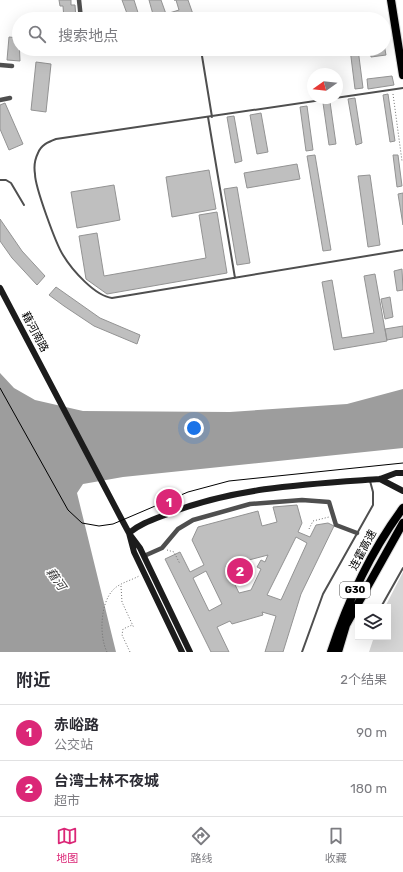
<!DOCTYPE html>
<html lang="zh">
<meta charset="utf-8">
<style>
body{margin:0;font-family:Rubik,"Noto Sans SC",sans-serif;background:#f2f2f3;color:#2b2b33}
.controls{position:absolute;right:12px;bottom:12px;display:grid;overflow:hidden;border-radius:0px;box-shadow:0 4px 16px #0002}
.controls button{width:36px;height:36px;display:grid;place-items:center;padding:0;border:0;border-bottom:1px solid #e1e1e2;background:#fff;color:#2b2b33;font:20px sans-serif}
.compass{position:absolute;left:307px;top:68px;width:36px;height:36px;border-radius:50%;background:#fff;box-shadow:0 4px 16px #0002;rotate:255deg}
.you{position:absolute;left:194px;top:428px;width:14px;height:14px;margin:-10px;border:3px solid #fff;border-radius:50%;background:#1a73e8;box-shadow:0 0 0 6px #1a73e833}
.badge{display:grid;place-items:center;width:26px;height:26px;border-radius:50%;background:#db2777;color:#fff;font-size:13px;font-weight:700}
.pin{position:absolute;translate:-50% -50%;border:2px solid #fff;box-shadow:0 1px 4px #0006}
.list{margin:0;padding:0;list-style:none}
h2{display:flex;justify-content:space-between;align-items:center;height:52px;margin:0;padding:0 16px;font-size:17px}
h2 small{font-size:13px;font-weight:400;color:#7c7c81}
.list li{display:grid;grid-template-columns:26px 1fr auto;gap:12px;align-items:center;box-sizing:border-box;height:56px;padding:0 16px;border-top:1px solid #e1e1e2}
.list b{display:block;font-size:15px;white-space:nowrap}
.list p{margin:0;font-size:13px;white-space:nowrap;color:#7c7c81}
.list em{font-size:13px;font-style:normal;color:#7c7c81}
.icon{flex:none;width:22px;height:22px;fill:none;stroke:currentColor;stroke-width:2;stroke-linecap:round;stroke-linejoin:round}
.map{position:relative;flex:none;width:403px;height:652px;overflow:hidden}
.search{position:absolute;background:#fff;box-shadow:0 4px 16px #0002;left:12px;right:12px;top:12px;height:44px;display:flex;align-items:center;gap:10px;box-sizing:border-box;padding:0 14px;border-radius:22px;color:#7c7c81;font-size:15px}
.sheet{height:164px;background:#fff}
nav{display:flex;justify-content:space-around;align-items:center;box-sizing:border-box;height:56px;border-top:1px solid #e1e1e2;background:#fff;font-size:11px;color:#7c7c81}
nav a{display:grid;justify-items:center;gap:2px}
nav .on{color:#db2777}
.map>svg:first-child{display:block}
.green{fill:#d6d6d6}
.water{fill:#9d9d9d}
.building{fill:#bfbfbf;stroke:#939393;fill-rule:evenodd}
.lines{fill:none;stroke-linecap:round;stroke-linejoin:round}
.highway-casing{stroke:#dbdbdb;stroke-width:10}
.path{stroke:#717171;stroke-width:1;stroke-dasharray:1 2;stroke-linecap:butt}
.lane{stroke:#4f4f4f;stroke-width:2}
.street{stroke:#4f4f4f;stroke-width:4.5}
.secondary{stroke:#1c1c1c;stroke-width:6}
.highway{stroke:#000;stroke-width:8}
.tram{stroke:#000;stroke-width:1}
.labels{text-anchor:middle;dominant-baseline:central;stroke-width:3;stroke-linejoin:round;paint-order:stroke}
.shield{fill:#fff;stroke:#4c4c4c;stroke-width:1}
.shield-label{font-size:10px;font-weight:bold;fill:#000}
.street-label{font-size:11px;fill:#000;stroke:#fff}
.water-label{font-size:12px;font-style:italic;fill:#3e3e3e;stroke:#fff}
</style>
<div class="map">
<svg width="403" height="652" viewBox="0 0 403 652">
<rect width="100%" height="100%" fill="#fff"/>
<path class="green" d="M403,572V652H369L374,637H388V607H385Z"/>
<path class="water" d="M0,373L14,388L35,400L83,411L230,412L347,404L403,389V448L123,477L83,484L77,493L116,652H0Z"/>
<path class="building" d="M59,0H71V5H75L76,19H64L63,6H60Z
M122,0H134L140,19H129Z
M149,0H161L166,14L179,10L176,0H174H188L194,17L188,19H151L154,18Z
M9,37L19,38L20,61L7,60Z
M384,44L386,55L371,57L370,49H384Z
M350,49H358L363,88L355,89Z
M36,62L51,64L46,112L31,110Z
M392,76L394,85L368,89L367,79Z
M388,94L395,141L390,142L383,95Z
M355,98L362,143L356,145L348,99Z
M330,102L336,144L329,145L323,103Z
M5,103L23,144L9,150L0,129V105Z
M307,106L313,150L306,151L300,107Z
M261,113L268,152L257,154L250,115Z
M234,116L242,161L235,163L227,117Z
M315,155L331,250L323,251L307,156Z
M393,155H398L402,186L397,187Z
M297,164L300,179L247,188L244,173Z
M209,170L216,209L172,217L166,177Z
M370,175L380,245L368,247L358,176Z
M114,185L120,220L77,228L71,192Z
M237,187L250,263L237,265L224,189Z
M403,193V225L398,194Z
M217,212L227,273L107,294L86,279L79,236L97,233L104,276L206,258L199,215Z
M0,219L22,251L45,276L37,285L12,258L0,241Z
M402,269L403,290L397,291L394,271Z
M375,274L387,341L334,350L322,282L332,280L342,338L374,333L364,276Z
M56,287L100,318L140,335L137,344L94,326L64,306L49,295Z
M390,297L393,317L385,319L381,299Z
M403,326V337L387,340L385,329Z
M297,505L302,523L298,532L310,537L316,525L328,523L334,526L301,594L283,652H265L276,616L262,612L263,615L232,624L230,621L217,627L229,652H211L165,559L180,552L190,572L204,565L192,540L198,527L258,511L262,526L277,522L273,507ZM296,537L307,543L281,600L267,595ZM268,555L265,562L261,560L257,567L261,569L251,590L239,593L226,566ZM206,571L222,604L209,611L193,578Z"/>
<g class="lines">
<g class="highway-casing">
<path id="highway" d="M391,0L403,75
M331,652C348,600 371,551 403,508
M338,652L346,625L403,523"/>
</g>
<path class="path" d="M393,94L402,161
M309,529L313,521L329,517
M167,550L174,552L180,564
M121,586L122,602L134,628
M107,652C99,636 100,602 114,589C120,583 132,580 139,576
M130,652L122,635L123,629L132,625"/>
<path class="lane" d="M202,56L212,117
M403,88L56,139C48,142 41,145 38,153C35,159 34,168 35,174C35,187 56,244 63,255C72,270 95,296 112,298L403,250
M208,117L235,278
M0,180H6L11,183L24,205
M381,607L403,568
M302,652L323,594L373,505V492L370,481"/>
<path class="street" d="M79,0L81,19
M0,65L12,66
M0,100L10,98
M144,556L162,548L178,529L193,520L250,504L302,500L329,502L336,525L357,533"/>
<path class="secondary" d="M0,288L122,520L129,533L134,552L182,652
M380,479L403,491
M129,533C141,523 155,519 170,513C236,487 309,484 380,479L396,473H403
M131,536L140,548L190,652"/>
<use href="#highway" class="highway"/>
<path class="tram" d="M0,388L68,510L82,523L99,526L113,524L188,492L229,481L403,463"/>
</g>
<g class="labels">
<rect class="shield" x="340" y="582" width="30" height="16" rx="3"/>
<g class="shield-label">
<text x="355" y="590">G30</text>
</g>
<g class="street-label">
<text transform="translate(35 332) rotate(62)">藉河南路</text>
<text transform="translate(363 550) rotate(-62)">连霍高速</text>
</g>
<g class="water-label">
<text transform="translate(56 579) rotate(55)">藉河</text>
</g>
</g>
</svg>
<div class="controls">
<button><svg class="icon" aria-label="layers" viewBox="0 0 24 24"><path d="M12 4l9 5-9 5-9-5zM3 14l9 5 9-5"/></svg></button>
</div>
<svg class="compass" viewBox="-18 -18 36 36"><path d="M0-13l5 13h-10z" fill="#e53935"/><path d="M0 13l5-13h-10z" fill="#7c7c81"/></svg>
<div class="you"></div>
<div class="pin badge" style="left:169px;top:502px">1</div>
<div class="pin badge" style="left:240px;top:571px">2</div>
<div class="search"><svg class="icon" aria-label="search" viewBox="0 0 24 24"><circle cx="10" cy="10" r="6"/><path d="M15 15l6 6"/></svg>搜索地点</div>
</div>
<section class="sheet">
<h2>附近<small>2个结果</small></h2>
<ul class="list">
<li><span class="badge">1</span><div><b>赤峪路</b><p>公交站</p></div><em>90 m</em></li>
<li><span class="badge">2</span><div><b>台湾士林不夜城</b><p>超市</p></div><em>180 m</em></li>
</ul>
</section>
<nav>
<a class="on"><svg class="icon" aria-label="map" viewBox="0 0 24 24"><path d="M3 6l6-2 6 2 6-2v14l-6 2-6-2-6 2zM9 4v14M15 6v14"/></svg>地图</a>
<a><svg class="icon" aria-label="directions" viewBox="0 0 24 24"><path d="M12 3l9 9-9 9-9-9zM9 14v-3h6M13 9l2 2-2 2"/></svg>路线</a>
<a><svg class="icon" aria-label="saved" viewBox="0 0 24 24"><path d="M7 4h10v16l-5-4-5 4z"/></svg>收藏</a>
</nav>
